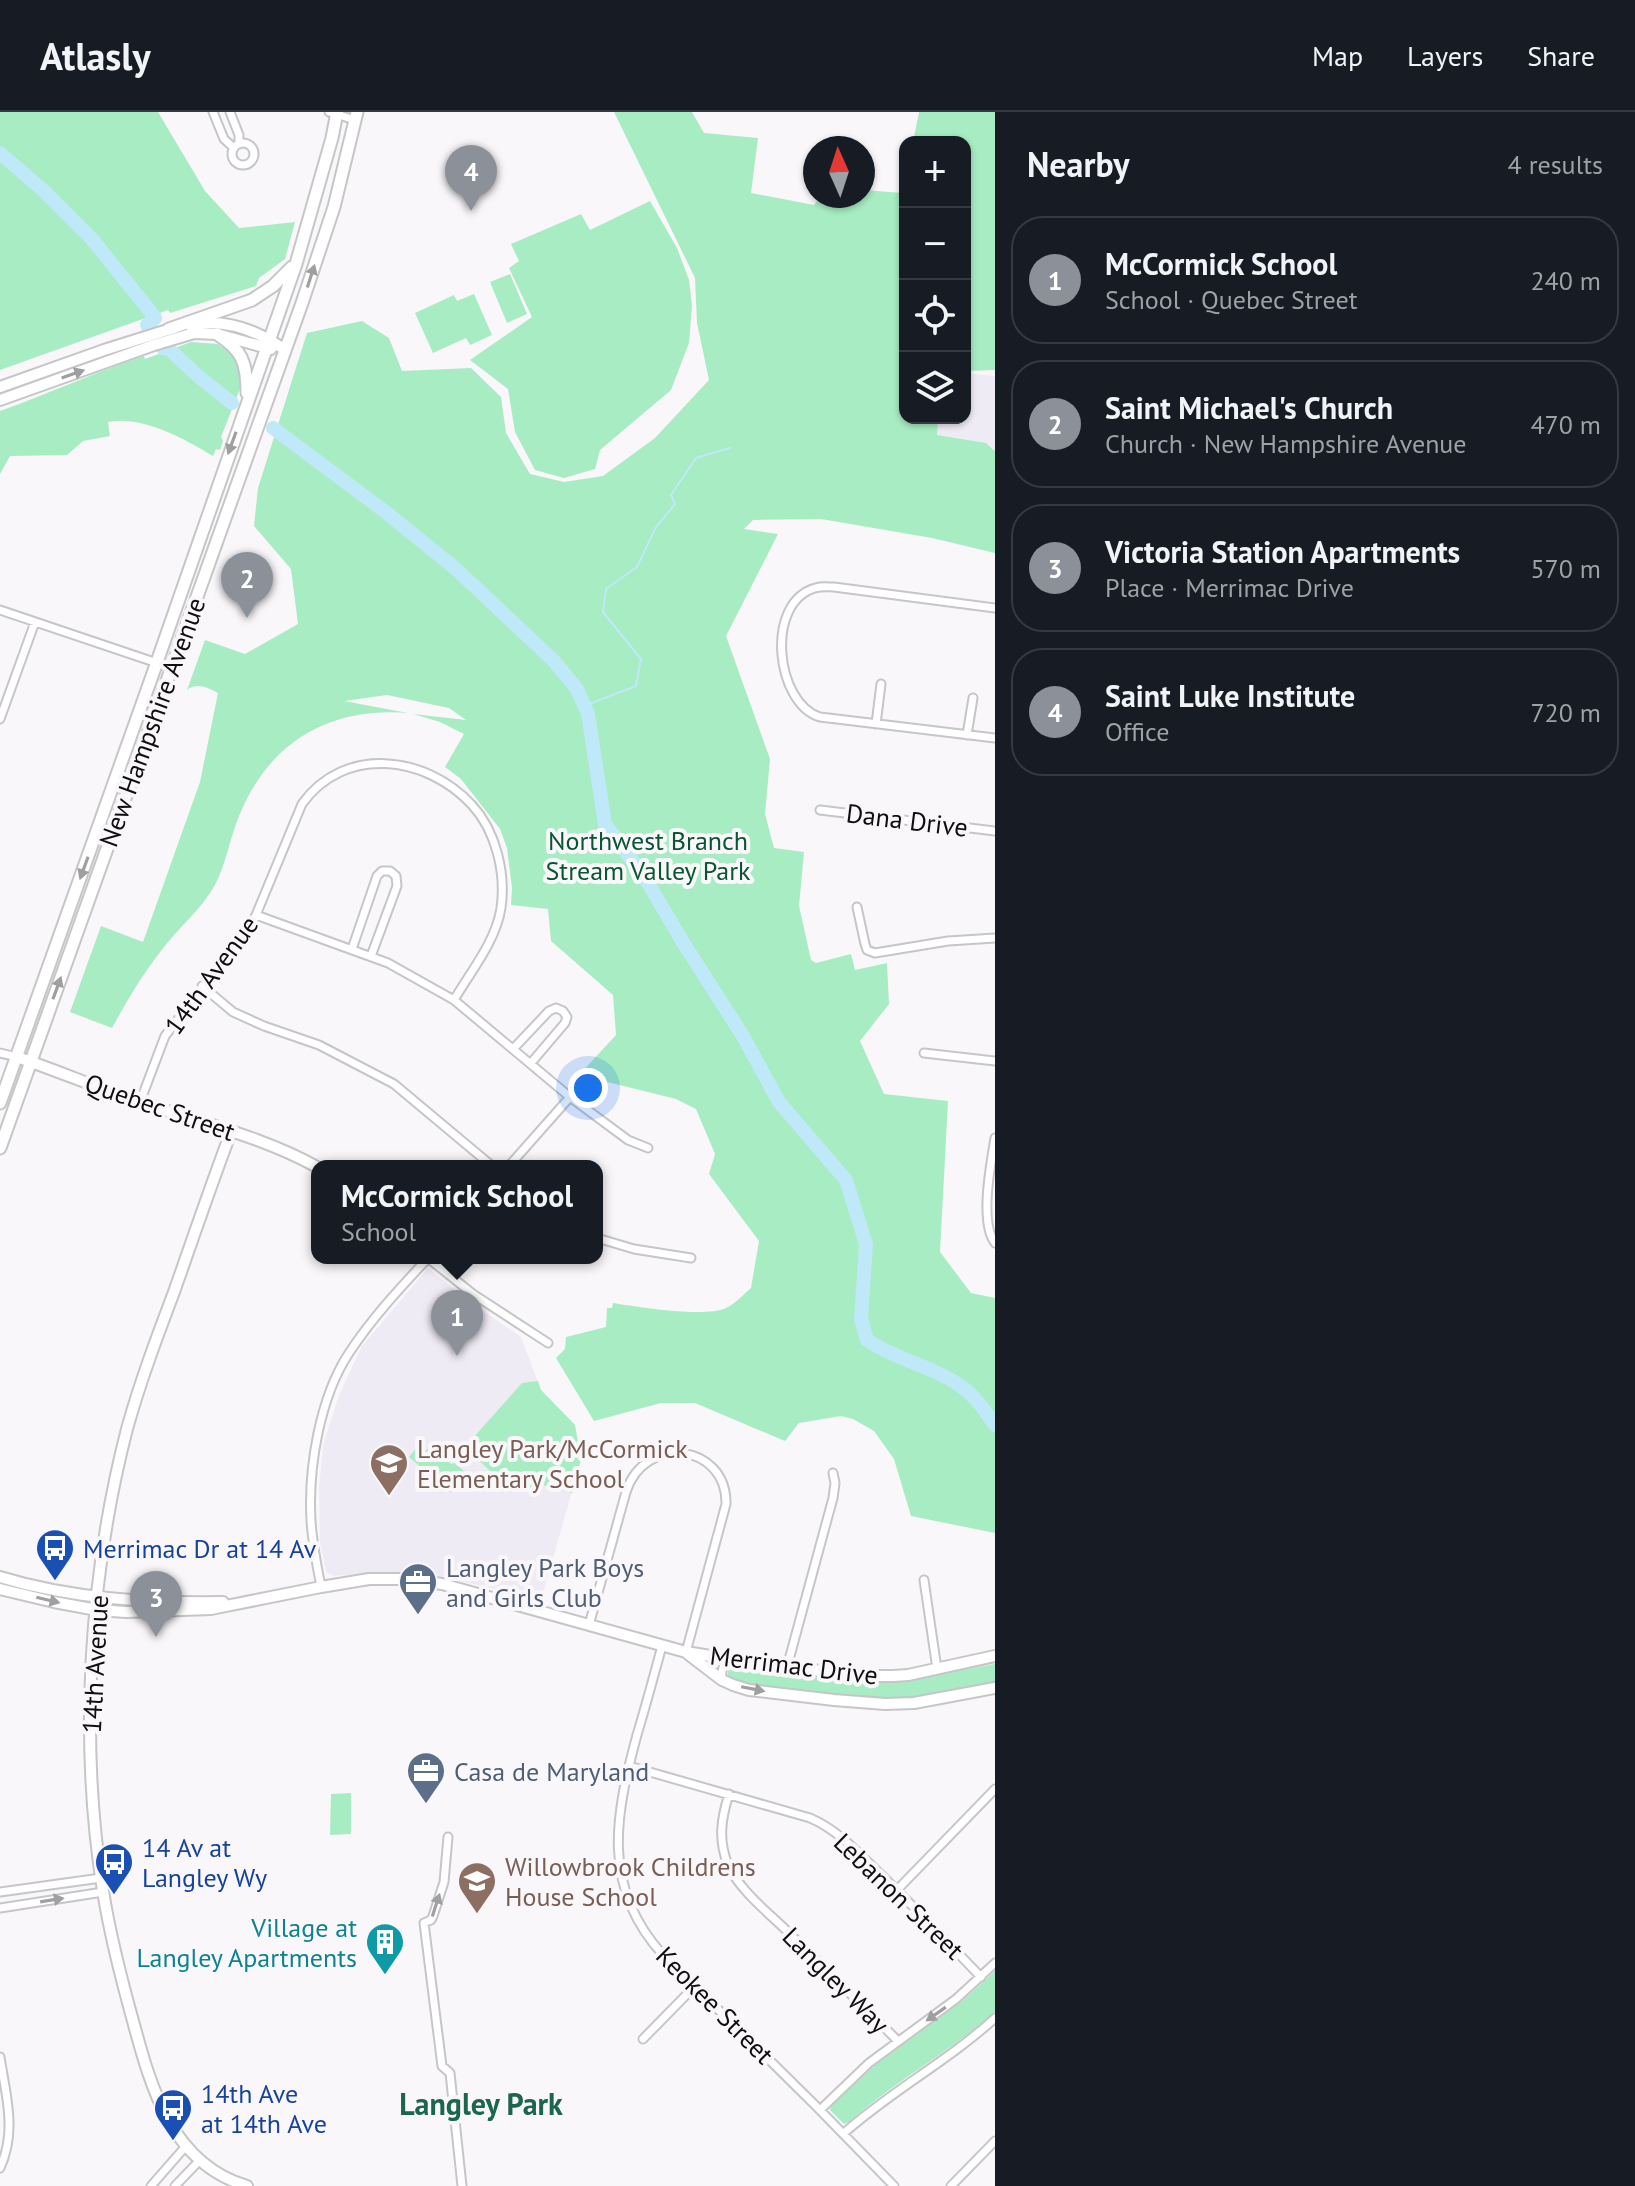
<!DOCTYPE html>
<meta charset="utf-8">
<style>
body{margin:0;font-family:"PT Sans",sans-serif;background:#20242c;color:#f1f3f6}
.controls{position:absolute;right:24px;top:24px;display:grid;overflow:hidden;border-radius:16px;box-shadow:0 2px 6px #0004}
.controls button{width:72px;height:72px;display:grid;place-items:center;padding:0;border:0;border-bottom:2px solid #363941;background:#171b24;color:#f1f3f6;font:40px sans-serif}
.compass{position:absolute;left:803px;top:24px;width:72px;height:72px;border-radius:50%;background:#171b24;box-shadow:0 2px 6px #0004;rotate:357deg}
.you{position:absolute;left:588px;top:976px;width:28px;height:28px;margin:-20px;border:6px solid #fff;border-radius:50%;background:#1a73e8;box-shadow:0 0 0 12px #1a73e833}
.badge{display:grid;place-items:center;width:52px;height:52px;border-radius:50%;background:#8c9099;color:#fff;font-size:26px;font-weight:700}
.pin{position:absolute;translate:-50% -66px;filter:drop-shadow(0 2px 4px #0008)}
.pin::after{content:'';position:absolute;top:42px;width:28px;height:24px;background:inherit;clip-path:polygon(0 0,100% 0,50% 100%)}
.popup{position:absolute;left:311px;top:1048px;width:292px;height:104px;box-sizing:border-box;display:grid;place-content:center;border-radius:16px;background:#171b24;filter:drop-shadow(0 2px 6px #0005);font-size:26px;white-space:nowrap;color:#9ea1a6}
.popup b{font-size:30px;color:#f1f3f6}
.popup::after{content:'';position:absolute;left:50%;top:100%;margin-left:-16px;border:16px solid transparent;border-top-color:#171b24}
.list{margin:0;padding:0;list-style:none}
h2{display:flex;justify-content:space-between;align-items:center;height:104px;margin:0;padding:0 32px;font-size:34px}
h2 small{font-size:26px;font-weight:400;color:#9ea1a6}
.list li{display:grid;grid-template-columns:52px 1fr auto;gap:24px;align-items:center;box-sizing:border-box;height:128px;margin:0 16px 16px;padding:0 16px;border:2px solid #363941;border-radius:32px}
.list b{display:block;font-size:30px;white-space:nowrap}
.list p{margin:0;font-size:26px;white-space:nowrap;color:#9ea1a6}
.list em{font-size:26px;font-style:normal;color:#9ea1a6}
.icon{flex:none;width:44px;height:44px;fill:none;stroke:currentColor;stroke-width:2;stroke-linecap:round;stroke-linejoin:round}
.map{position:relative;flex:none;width:995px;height:2074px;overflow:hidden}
header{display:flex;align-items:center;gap:48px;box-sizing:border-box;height:112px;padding:0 40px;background:#171b24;border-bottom:2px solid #363941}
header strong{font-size:38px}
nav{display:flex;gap:44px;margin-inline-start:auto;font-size:28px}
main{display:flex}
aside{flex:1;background:#171b24}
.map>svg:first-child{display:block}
.built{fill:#efebf4}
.green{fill:#a7ecc2}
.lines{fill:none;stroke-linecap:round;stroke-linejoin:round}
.stream{stroke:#bfe9f8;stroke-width:2}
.river{stroke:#bfe9f8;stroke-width:14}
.street-casing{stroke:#c6c5c8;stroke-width:11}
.secondary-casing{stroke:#c6c5c8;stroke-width:14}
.primary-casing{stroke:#c6c5c8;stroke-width:15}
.street{stroke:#fff;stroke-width:7}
.secondary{stroke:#fff;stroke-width:10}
.primary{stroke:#fff;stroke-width:11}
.oneway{fill:#9f9f9f}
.labels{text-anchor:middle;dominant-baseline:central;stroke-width:8;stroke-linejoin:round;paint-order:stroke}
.street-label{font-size:26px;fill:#100f10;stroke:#f9f7fa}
.park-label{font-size:26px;fill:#0a5533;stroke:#f9f7fa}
.education-label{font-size:26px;fill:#785e54;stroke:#f9f7fa;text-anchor:start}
.transit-label{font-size:26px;fill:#164399;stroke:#f9f7fa;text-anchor:start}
.service-label{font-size:26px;fill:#4e5e75;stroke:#f9f7fa;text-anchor:start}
.culture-label{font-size:26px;fill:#0d838f;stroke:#f9f7fa;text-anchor:end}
.quarter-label{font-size:30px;font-weight:bold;fill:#1c654e;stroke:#f9f7fa}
</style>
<header>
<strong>Atlasly</strong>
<nav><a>Map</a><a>Layers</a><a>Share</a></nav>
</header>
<main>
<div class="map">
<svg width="995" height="2074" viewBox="0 0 995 2074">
<rect width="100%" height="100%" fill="#f9f7fa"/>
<path class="built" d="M965,261L995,264V338L986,331L937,323L938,306H965Z
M428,1156L466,1187L521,1225L541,1278L575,1313L581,1348L541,1488L426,1461H372L334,1464L326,1460L320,1430L319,1376L323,1333L339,1283L362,1234Z"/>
<path class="green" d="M0,0H158L205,79L239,116L295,110L285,147L259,166L256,174L170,201L168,198L0,258Z
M614,0H692L704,21L758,26L751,81L814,93L820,84H863V78L903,81L905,72V306H938L937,323L986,331L995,339V441L932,426L821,407L753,408L744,417L778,422L726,524L770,647L765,702L774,736L804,740L799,794L811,848L816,851L851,842L855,858L887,851L889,892L860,929L884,982L948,989L940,1140L971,1181L995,1186V1421L911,1404L894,1347L874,1319L853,1307L841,1304L799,1311L785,1329L695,1291H661L594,1309L556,1246L565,1237L566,1225L606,1215L607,1196H612L613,1191C637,1195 706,1206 726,1196C735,1192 744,1182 751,1176L759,1129L709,1062L715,1042L696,997L676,987L579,963L616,923L613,883L551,829L548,797L511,793L512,776L507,736L500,717L461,667L445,655L464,622L440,610L413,602L466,608L449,596L387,583L344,589L408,601C329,595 269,630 239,704C230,726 226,752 215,773C201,798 178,816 161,839C142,863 127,889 112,916L70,900L101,814L143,830L200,670L218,581C208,576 197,570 187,578L205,528L245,542L298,512L291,457L254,414L258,376L307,221L362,209L389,226L402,259L471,256L501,285L506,321L530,362L564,370L603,364L655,326L709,268L697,211L695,166Z
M919,0H995V258L965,259V30H913Z
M650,89L677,136L689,168L692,194L689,231L671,278L600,338L595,357L564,366L535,358L515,320L508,277L470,248L532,205L509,156L519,149L511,132L581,102L590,118Z
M510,162L527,202L507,211L490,170Z
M474,182L492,223L470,233L466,226L433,241L415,201L454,183L457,189Z
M191,230L218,232L235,244L243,269L221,325L223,329L220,338L216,337L213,344C185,327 142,303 108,310L110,324L83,329L67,343L10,344L0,362V299C48,282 95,260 144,244L145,247Z
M538,1269L541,1278L575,1313L581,1348L572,1381L542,1373L512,1380L465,1335L522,1271Z
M418,1334L423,1338L433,1337L451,1352L455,1351L465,1360L466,1366L453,1380H450L409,1345Z
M995,1552V1571L940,1584L886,1588L751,1575L736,1571L728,1565V1555L733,1553L901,1569Z
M351,1681V1722L330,1723L331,1682Z
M995,1859V1900C949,1940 895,1969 849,2010L844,2012L830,1998L832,1993L874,1954L962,1889Z"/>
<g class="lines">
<path class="stream" d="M584,594L636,574L641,547L603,500L606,477L637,455L656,415L675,392L671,383L696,346L730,336"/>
<path class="river" d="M0,41L44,79L91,126L154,204L155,206L147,213L163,236L169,237L198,264L232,291
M273,316L387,401L456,457L553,548L577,577L588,602L605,712L644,764L684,832L743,924L779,990L846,1068L866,1132L861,1207L867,1228C896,1248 933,1254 962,1275C976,1285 985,1299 995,1313"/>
<g class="street-casing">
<path id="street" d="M213,0L224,27L234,36
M230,0L239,23V32
M329,0L355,8
M232 42a11 11 0 1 1 22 0a11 11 0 1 1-22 0Z
M995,496L834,475C828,475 822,474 815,476C764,491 776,592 820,605L995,626
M0,498L172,556
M0,607L35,510
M876,612L881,572
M967,623L973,586
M820,698L995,719
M857,795L865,832L867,838L875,841L948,829L995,826
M256,803L388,851L454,888L570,985L628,1028L648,1036
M352,837L377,764L382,759H390L396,764L397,774L371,844
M202,874L233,900L264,914L319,933L394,972L492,1054
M514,936L549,899L556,896L563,899L567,905L565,911L531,951
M0,941L17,945
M924,941L995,949
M140,990L165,924L246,820L256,803L302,692C344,633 426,643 472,693C496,719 506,761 501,796C496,829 471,859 454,888
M995,1026C991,1051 979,1110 995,1131
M509,1054L570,985
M597,1126L634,1137L691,1146
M428,1146L473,1182L548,1231
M924,1468L937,1557
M321,1475C317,1453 312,1430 311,1408C308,1355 320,1285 349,1241C372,1206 400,1176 428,1146
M589,1513L626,1380C645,1321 727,1332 726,1392L686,1540
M662,1534C654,1563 646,1593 637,1623C615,1704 601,1775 663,1843L815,1993L894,2074
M787,1555L833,1386L835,1371L833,1361
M722,1568C721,1559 722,1552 732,1548
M629,1654L810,1706C834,1716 854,1736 873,1755C910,1790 945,1828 981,1865
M729,1682C721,1707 718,1728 728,1753C740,1778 765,1798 785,1817C822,1854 860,1891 898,1929
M448,1725L444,1770L433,1804L431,1808L424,1811L442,1954L450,1961L462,2074
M897,1778L995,1677
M0,1780L101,1766
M0,1796L103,1780
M643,1927L695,1874
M0,1945C6,1984 17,2019 0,2056
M820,1998L869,1951L956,1887L995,1851
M843,2022C891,1979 948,1949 995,1906
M151,2074L186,2034
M175,2074L200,2048
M951,2074L995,2029"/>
</g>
<g class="secondary-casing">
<path id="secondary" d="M190,213C225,206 257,218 285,238
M0,275L104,238L174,216
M0,288L154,233L194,221L217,222L271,237
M17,945C61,960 105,979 150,993C206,1012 265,1026 317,1055
M231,1020C211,1073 193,1126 174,1180C157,1225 140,1270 127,1317C89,1464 79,1629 103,1779C110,1823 121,1866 133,1909C151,1976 172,2052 247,2074
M0,1465C72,1487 148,1491 223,1490
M0,1477L54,1490L97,1498L126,1500L211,1497L321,1475L369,1467H407L442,1472L686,1540L753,1551L864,1564H893L908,1563L995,1544
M688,1542L722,1568L733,1573L749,1578L834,1588L885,1592L914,1591L995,1576"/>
</g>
<g class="primary-casing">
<path id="primary" d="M169,217L252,188L273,174L292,155
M217,222C242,238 247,250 247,281
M0,991L157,550L296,152L332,26L337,0
M0,1036L302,191L334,95L357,0"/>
</g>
<use href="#street" class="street"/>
<use href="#secondary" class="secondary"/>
<use href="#primary" class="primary"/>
</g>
<defs><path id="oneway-solid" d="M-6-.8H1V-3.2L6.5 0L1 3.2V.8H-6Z" transform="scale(2)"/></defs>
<g class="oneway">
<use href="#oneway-solid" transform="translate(311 164) rotate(-72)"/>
<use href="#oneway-solid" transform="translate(73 262) rotate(-19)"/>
<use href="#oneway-solid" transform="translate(232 331) rotate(110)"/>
<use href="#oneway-solid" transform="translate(84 756) rotate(110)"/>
<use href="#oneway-solid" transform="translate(57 876) rotate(-70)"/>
<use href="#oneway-solid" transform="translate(48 1488) rotate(13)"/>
<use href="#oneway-solid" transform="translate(753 1577) rotate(11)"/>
<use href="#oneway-solid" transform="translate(52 1788) rotate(-9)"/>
<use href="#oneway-solid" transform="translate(436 1793) rotate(-72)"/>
<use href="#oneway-solid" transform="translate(936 1902) rotate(145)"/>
</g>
<defs>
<g id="school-pin" transform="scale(2)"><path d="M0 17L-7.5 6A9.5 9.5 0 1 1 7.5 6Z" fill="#8d6e63" stroke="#f9f7fa"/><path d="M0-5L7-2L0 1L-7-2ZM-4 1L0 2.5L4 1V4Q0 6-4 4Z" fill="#fff"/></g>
<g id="bus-pin" transform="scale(2)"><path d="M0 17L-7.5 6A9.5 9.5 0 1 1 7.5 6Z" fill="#1a4fb4" stroke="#f9f7fa"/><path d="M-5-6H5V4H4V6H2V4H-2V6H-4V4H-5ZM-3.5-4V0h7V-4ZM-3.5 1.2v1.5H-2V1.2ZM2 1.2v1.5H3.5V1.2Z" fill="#fff"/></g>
<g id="office-pin" transform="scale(2)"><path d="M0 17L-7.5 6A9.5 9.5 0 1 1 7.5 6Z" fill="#5c6f8a" stroke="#f9f7fa"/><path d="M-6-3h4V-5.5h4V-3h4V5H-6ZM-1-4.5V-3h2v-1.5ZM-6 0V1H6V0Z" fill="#fff"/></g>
<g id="building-pin" transform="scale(2)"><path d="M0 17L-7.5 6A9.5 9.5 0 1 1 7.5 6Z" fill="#0f9aa8" stroke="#f9f7fa"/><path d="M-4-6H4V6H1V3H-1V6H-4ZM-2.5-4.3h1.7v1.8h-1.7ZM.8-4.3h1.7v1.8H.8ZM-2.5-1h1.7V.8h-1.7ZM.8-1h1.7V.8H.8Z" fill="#fff"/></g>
</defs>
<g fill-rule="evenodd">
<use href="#school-pin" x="389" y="1351"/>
<use href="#bus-pin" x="55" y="1436"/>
<use href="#office-pin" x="418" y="1470"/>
<use href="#office-pin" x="426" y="1659"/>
<use href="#bus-pin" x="114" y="1750"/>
<use href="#school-pin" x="477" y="1769"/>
<use href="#building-pin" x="385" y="1830"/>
<use href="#bus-pin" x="173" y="1996"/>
</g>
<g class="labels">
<g class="street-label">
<text transform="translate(152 610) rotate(-70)">New Hampshire Avenue</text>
<text transform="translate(907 708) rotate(7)">Dana Drive</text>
<text transform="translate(211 863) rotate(-54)">14th Avenue</text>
<text transform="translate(160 995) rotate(19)">Quebec Street</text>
<text transform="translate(95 1552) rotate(-87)">14th Avenue</text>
<text transform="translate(794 1553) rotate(7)">Merrimac Drive</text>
<text transform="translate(899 1784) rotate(44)">Lebanon Street</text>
<text transform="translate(836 1868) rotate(45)">Langley Way</text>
<text transform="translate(715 1893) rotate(45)">Keokee Street</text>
</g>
<g class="park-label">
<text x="648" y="728">Northwest Branch<tspan x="648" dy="30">Stream Valley Park</tspan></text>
</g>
<g class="education-label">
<text x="417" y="1336">Langley Park/McCormick<tspan x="417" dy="30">Elementary School</tspan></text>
<text x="505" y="1754">Willowbrook Childrens<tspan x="505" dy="30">House School</tspan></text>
</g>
<g class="transit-label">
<text x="83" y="1436">Merrimac Dr at 14 Av</text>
<text x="142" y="1735">14 Av at<tspan x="142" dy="30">Langley Wy</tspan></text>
<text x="201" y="1981">14th Ave<tspan x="201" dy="30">at 14th Ave</tspan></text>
</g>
<g class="service-label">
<text x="446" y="1455">Langley Park Boys<tspan x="446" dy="30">and Girls Club</tspan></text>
<text x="454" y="1659">Casa de Maryland</text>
</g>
<g class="culture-label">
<text x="357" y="1815">Village at<tspan x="357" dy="30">Langley Apartments</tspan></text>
</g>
<g class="quarter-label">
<text x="481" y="1991">Langley Park</text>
</g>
</g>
</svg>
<div class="controls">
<button>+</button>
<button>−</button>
<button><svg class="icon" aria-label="locate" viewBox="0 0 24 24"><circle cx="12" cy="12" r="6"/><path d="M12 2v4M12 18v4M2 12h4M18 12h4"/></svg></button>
<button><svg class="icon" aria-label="layers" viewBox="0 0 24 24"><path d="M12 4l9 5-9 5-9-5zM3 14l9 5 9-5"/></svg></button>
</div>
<svg class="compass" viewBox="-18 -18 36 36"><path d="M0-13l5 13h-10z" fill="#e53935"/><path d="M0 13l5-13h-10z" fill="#9ea1a6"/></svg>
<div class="you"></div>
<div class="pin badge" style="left:457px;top:1244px">1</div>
<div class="popup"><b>McCormick School</b>School</div>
<div class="pin badge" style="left:247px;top:506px">2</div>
<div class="pin badge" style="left:156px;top:1525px">3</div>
<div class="pin badge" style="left:471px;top:99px">4</div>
</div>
<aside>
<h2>Nearby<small>4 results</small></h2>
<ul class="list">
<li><span class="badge">1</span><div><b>McCormick School</b><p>School · Quebec Street</p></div><em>240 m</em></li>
<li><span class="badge">2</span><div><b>Saint Michael's Church</b><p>Church · New Hampshire Avenue</p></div><em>470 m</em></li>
<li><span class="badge">3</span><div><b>Victoria Station Apartments</b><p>Place · Merrimac Drive</p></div><em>570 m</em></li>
<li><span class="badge">4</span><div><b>Saint Luke Institute</b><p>Office</p></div><em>720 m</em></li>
</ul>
</aside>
</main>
